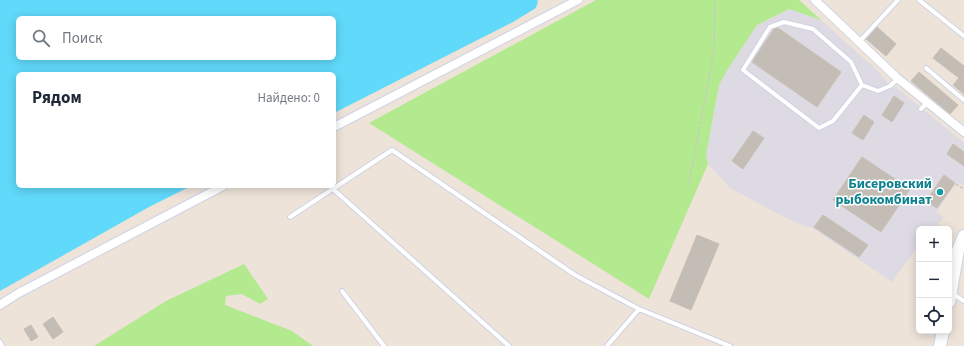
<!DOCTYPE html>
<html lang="ru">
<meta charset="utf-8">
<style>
body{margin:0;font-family:"Source Sans 3",sans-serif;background:#f2f2f3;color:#1f2937}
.controls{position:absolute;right:12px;bottom:12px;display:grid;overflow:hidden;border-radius:6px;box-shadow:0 2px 10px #0003}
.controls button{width:36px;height:36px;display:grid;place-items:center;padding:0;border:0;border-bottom:1px solid #e0e1e3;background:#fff;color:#1f2937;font:20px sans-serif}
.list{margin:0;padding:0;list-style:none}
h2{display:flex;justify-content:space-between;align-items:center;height:52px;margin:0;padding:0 16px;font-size:17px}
h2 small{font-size:13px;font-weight:400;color:#747a83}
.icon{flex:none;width:22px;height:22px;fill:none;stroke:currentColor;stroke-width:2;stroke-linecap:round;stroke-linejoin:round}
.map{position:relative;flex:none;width:964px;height:346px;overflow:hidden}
.search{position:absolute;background:#fff;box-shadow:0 2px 10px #0003;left:16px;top:16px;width:320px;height:44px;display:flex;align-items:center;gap:10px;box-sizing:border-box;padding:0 14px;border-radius:6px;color:#747a83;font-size:15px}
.panel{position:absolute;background:#fff;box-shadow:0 2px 10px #0003;left:16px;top:72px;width:320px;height:116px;border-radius:6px}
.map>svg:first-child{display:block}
.industrial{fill:#dddae4}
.green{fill:#b3e98f}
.water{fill:#60d9fa;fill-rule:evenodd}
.building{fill:#c4bdb6;stroke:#c8bfb3}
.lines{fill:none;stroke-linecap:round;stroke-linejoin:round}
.service-casing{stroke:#ced3e4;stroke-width:6}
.minor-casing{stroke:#ced3e4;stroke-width:10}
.secondary-casing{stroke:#ced3e4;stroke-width:14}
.path{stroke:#c7c7c7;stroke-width:1.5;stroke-dasharray:3 2;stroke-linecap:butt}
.service{stroke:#fff;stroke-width:4}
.minor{stroke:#fff;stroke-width:8}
.secondary{stroke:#fff;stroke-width:12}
.culture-dot{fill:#0f9aa8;stroke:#fff;stroke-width:1.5}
.labels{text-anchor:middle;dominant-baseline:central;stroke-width:3;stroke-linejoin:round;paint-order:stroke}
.culture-label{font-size:14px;font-weight:bold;fill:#0d838f;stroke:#fff;text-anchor:end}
</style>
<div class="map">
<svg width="964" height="346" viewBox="0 0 964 346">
<rect width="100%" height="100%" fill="#ede3d9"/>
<path class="industrial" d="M789,9L821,20L878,71L892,88L896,87L964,143V186L957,182L936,212L944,217L937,225L940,229H919V245L892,282L811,227H807L786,218L730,188L708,164L706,155L719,85L726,72L757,25Z"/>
<path class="green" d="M596,0H799L821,20L789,9L757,25L726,72L719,85L706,155L708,164L649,299L369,123Z
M244,264L268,299L260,304L242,294L226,296L225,305L292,331L313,346H94L166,301Z"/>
<path class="water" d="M0,0H537L538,1L536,8L513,22L334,113V74H18V186H191L149,207L0,291ZM18,18H334V58H18Z"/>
<path class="building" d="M877,27L896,44L886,56L866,39Z
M778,28L841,72L817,107L752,62L774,29Z
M941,48L964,66V94L953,85L959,78L933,58Z
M919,72L958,105L950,114L911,81Z
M894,96L904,103L892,122L882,115Z
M864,115L874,122L863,140L852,133Z
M753,131L764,138L743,169L732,161Z
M953,144L964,152V166L947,154Z
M862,157L910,189L881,232L833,200Z
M944,175L955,183L937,208L926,201Z
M823,215L868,245L859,257L814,227Z
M697,235L719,244L691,310L670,301Z
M53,317L63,332L53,339L43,324Z
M31,325L38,337L31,341L24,329Z"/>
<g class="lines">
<g class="service-casing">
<path id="service" d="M919,0L964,36
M859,42L898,0
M926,68L964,100
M862,85L833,121L819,128L743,70L770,27L784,22L813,29L851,62L862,85L878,91L890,86L898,79
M921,109L928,102
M333,189L509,346
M290,217L392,150L575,275L639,309L730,346
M342,291L384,346
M953,294L964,301
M0,342L2,346
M607,346L639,309"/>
</g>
<g class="minor-casing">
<path id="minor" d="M815,0L896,77L964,132
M334,127L578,0
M0,305L17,294L223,186"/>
</g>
<g class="secondary-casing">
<path id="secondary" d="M949,302L958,250L964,236
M940,346L943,331"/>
</g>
<path class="path" d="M689,183L714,51L715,0
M956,184L964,189"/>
<use href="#service" class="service"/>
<use href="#minor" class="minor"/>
<use href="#secondary" class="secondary"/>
</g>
<circle class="culture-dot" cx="940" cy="192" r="4"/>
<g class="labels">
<g class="culture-label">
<text x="932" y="184">Бисеровский<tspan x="932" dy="16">рыбокомбинат</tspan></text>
</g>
</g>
</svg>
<div class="controls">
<button>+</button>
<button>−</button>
<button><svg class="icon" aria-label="locate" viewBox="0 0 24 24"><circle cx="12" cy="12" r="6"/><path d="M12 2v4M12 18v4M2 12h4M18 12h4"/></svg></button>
</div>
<div class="search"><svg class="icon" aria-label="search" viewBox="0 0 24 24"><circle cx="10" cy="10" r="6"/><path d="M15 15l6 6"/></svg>Поиск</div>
<section class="panel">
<h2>Рядом<small>Найдено: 0</small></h2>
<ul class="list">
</ul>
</section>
</div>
